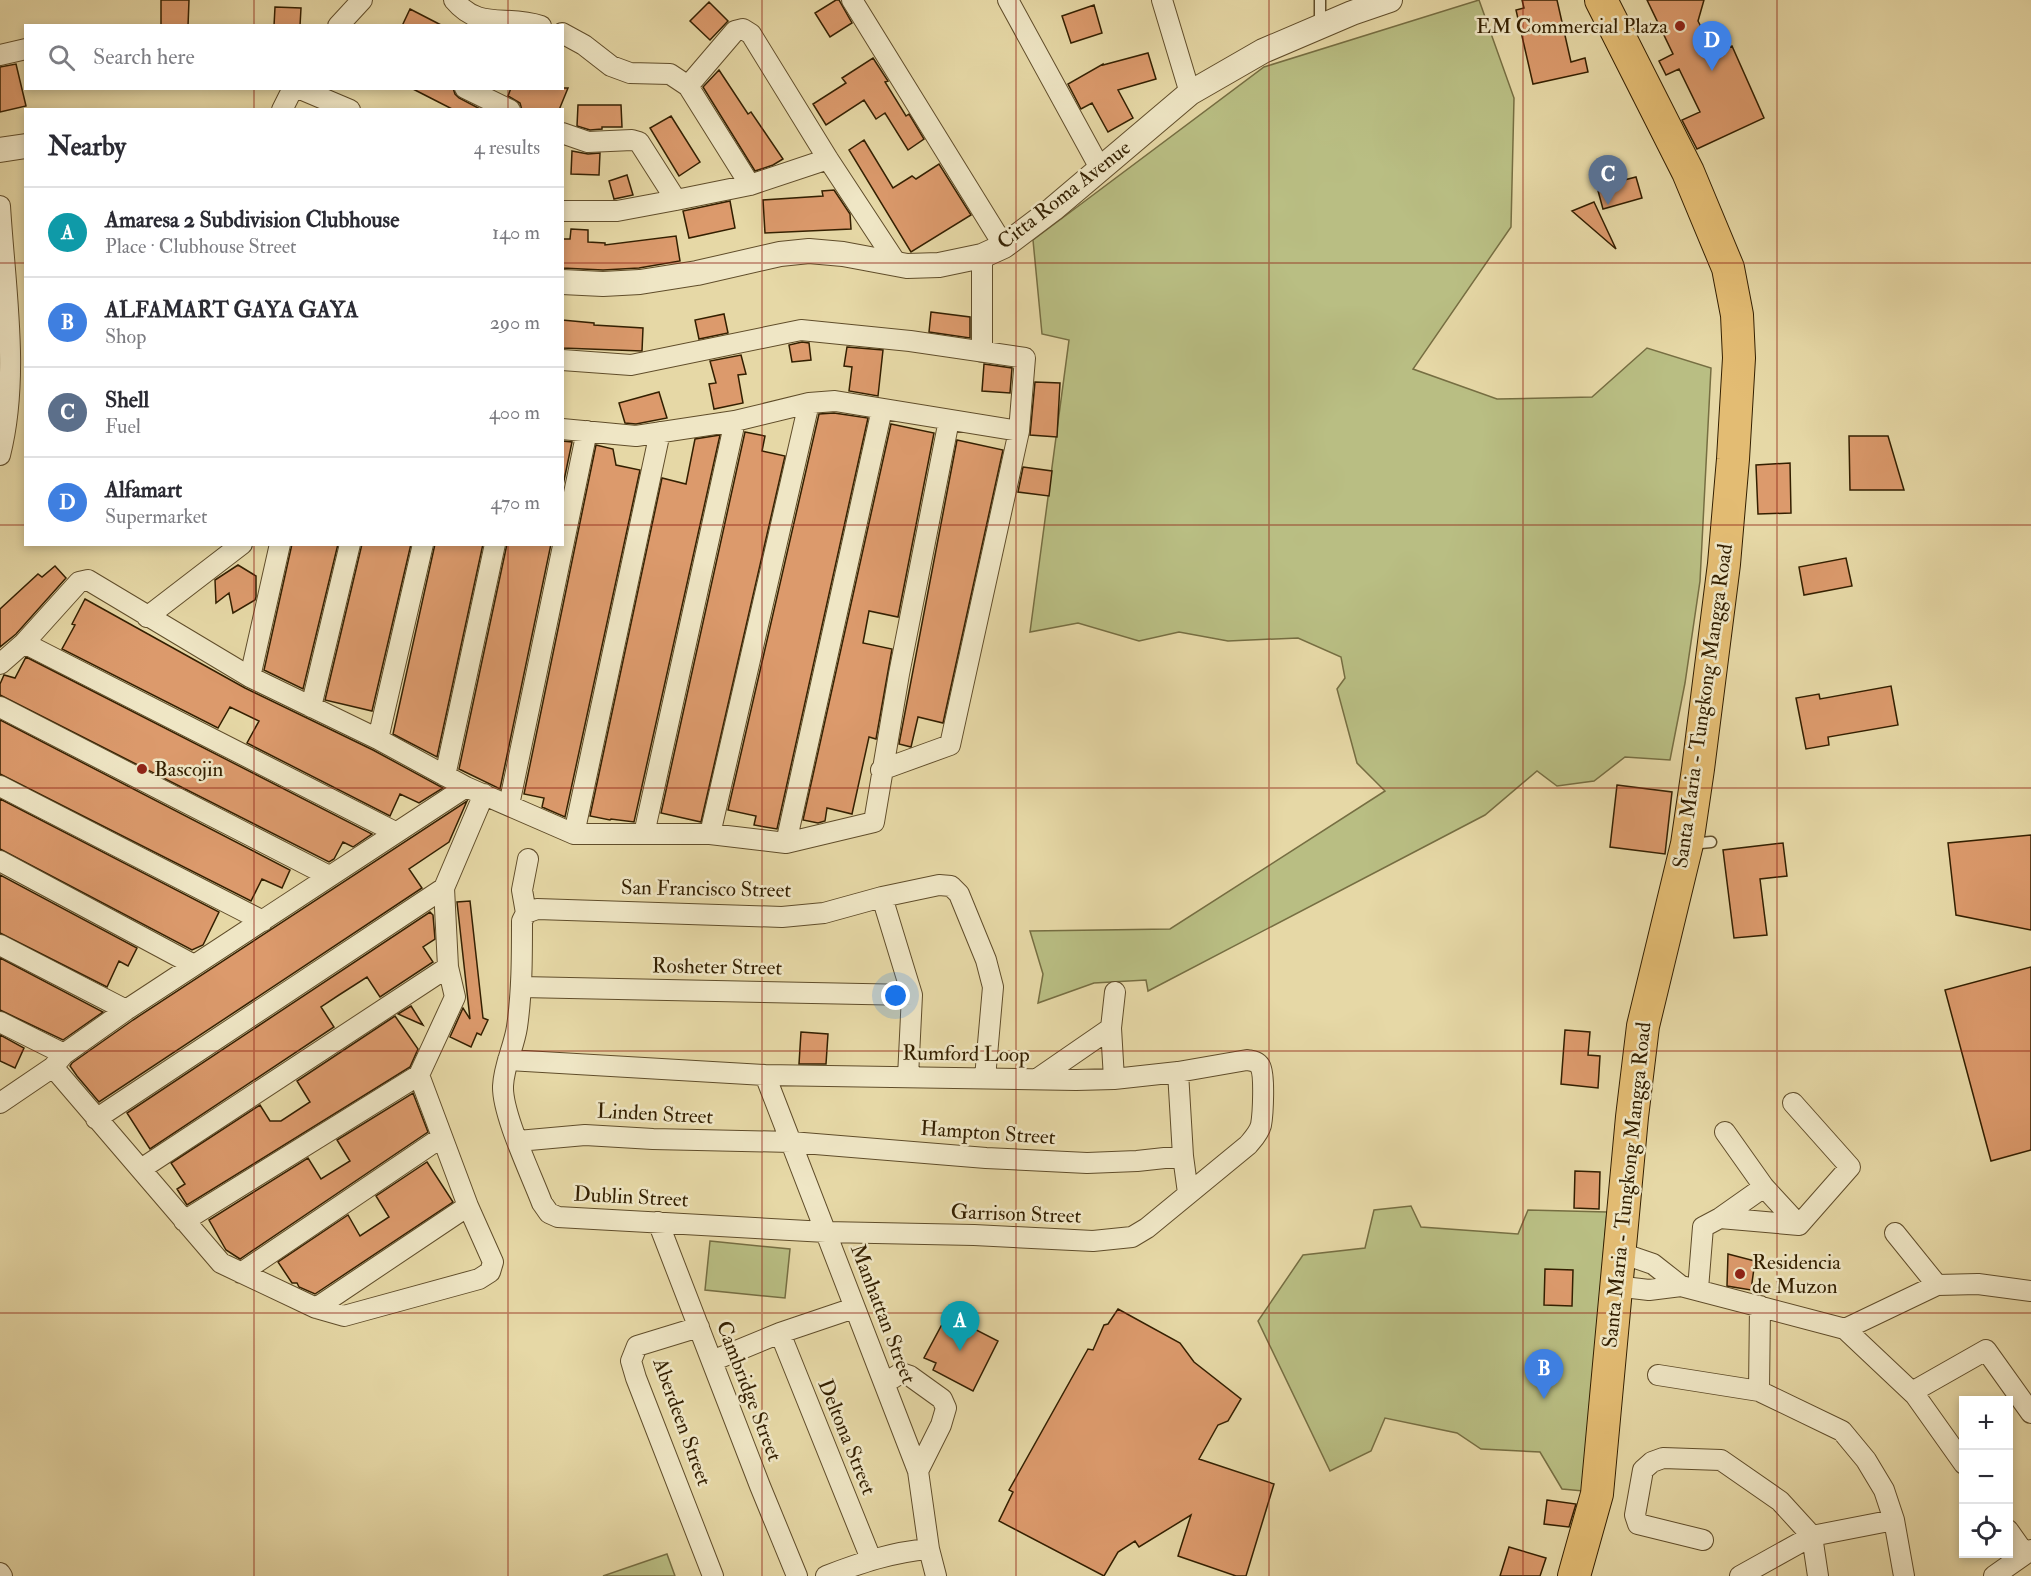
<!DOCTYPE html>
<meta charset="utf-8">
<style>
body{margin:0;font-family:"IM FELL Double Pica",serif;background:#f2f2f3;color:#2b2b33}
.controls{position:absolute;right:18px;bottom:18px;display:grid;overflow:hidden;border-radius:0px;box-shadow:0 3px 9px #0003}
.controls button{width:54px;height:54px;display:grid;place-items:center;padding:0;border:0;border-bottom:2px solid #e1e1e2;background:#fff;color:#2b2b33;font:30px sans-serif}
.you{position:absolute;left:896px;top:996px;width:21px;height:21px;margin:-15px;border:4px solid #fff;border-radius:50%;background:#1a73e8;box-shadow:0 0 0 9px #1a73e833}
.badge{display:grid;place-items:center;width:39px;height:39px;border-radius:50%;background:#2563eb;color:#fff;font-size:20px;font-weight:700}
.pin{position:absolute;translate:-50% -50px;filter:drop-shadow(0 2px 3px #0008)}
.pin::after{content:'';position:absolute;top:32px;width:21px;height:18px;background:inherit;clip-path:polygon(0 0,100% 0,50% 100%)}
.list{margin:0;padding:0;list-style:none}
h2{display:flex;justify-content:space-between;align-items:center;height:78px;margin:0;padding:0 24px;font-size:26px}
h2 small{font-size:20px;font-weight:400;color:#7c7c81}
.list li{display:grid;grid-template-columns:39px 1fr auto;gap:18px;align-items:center;box-sizing:border-box;height:90px;padding:0 24px;border-top:2px solid #e1e1e2}
.list b{display:block;font-size:22px;white-space:nowrap}
.list p{margin:0;font-size:20px;white-space:nowrap;color:#7c7c81}
.list em{font-size:20px;font-style:normal;color:#7c7c81}
.icon{flex:none;width:33px;height:33px;fill:none;stroke:currentColor;stroke-width:2;stroke-linecap:round;stroke-linejoin:round}
.map{position:relative;flex:none;width:2031px;height:1576px;overflow:hidden}
.search{position:absolute;background:#fff;box-shadow:0 3px 9px #0003;left:24px;top:24px;width:540px;height:66px;display:flex;align-items:center;gap:15px;box-sizing:border-box;padding:0 21px;border-radius:0px;color:#7c7c81;font-size:22px}
.panel{position:absolute;background:#fff;box-shadow:0 3px 9px #0003;left:24px;top:108px;width:540px;height:438px;border-radius:0px}
.map>svg:first-child{display:block}
.green{fill:#b9be83;stroke:#766e42;stroke-width:1.5}
.building{fill:#dc9a6c;stroke:#331f00;stroke-width:1.5}
.lines{fill:none;stroke-linecap:round;stroke-linejoin:round}
.service-casing{stroke:#604d2a;stroke-width:13}
.minor-casing{stroke:#604d2a;stroke-width:22}
.tertiary-casing{stroke:#604d2a;stroke-width:26}
.primary-casing{stroke:#331f00;stroke-width:34}
.service{stroke:#efe6c5;stroke-width:10}
.minor{stroke:#efe6c5;stroke-width:20}
.tertiary{stroke:#efe6c5;stroke-width:24}
.primary{stroke:#e3bc73;stroke-width:32}
.grid{fill:none;stroke:#8f2418;stroke-width:1.5;stroke-opacity:0.55}
.poi-dot{fill:#8f2418;stroke:#efe6c5;stroke-width:2}
.labels{text-anchor:middle;dominant-baseline:central;stroke-width:5;stroke-linejoin:round;paint-order:stroke}
.poi-label{font-size:21px;fill:#331f00;stroke:#efe6c5;text-anchor:start}
.street-label{font-size:21px;fill:#331f00;stroke:#efe6c5}
</style>
<div class="map">
<svg width="2031" height="1576" viewBox="0 0 2031 1576">
<rect width="100%" height="100%" fill="#e6d8a6"/>
<filter id="stains"><feTurbulence type="fractalNoise" baseFrequency=".00333" numOctaves="4"/><feColorMatrix values="0 0 0 0 .2 0 0 0 0 .09 0 0 0 0 .02 0 0 0 .5 -.17"/></filter>
<radialGradient id="worn" r=".72"><stop offset=".6" stop-color="#630" stop-opacity="0"/><stop offset="1" stop-color="#630" stop-opacity=".3"/></radialGradient>
<path class="green" d="M1479,0L1514,98L1511,227L1413,369L1497,399L1592,397L1647,348L1711,368L1700,581L1685,683L1670,760L1625,757L1594,781L1557,786L1537,771L1485,815L1148,991L1146,980L1094,983L1038,1003L1043,974L1030,931L1170,929L1385,791L1357,763L1337,689L1345,678L1341,657L1298,638L1228,641L1179,632L1139,641L1078,623L1030,632L1069,340L1042,334L1033,240L1264,67Z
M1411,1206L1421,1227L1518,1234L1528,1210L1607,1212L1583,1491L1562,1489L1540,1452L1481,1449L1457,1433L1385,1418L1371,1451L1330,1471L1258,1321L1303,1255L1365,1248L1374,1210Z
M710,1241L790,1249L785,1298L705,1290Z
M667,1554L675,1576H603Z"/>
<path class="building" d="M161,0H189L188,26H161Z
M836,0H839L852,23L830,37L815,13Z
M1522,0H1557L1571,62L1585,58L1588,72L1533,84L1516,10L1524,8Z
M1647,0H1704L1698,21L1715,54L1732,46L1764,118L1697,149L1682,120L1700,112L1679,69L1666,75L1659,61L1673,54Z
M709,2L728,21L710,40L690,21Z
M1094,5L1102,33L1071,43L1062,16Z
M275,7L301,8L300,26H274Z
M410,9L443,26H402Z
M1148,53L1156,79L1118,90L1133,118L1108,132L1092,103L1081,109L1068,84L1103,64V65Z
M873,58L888,81L885,82L906,116L909,114L924,139L908,150L885,113L876,119L864,100L826,125L813,104L846,83L842,78Z
M16,64L26,106L0,112V67Z
M719,70L748,114L751,112L783,159L773,165L755,171L703,87Z
M411,88H453L455,94L459,98L482,110H454Z
M511,88H568L559,110H522L520,103L508,96Z
M578,105H621L622,127H602V129L590,130L577,126Z
M671,116L700,162L679,176L650,128Z
M864,140L893,188L912,176L916,179L939,164L971,215L911,252L849,150Z
M572,151L588,154L600,153L599,175L571,174Z
M627,175L633,195L614,199L609,181Z
M1636,177L1642,198L1603,209L1597,187Z
M834,190L850,214L851,229L765,233L763,200L823,196L822,191Z
M730,201L735,228L689,238L683,211Z
M1594,202L1616,249L1572,211Z
M571,229L588,230V242L605,243V245L676,236L680,261L639,268L603,270L562,268V239H570Z
M931,312L970,317V338L929,332Z
M724,314L728,333L699,339L695,320Z
M562,320L594,323V325L643,328L642,351L562,348Z
M802,342L809,343L811,360L792,362L789,345Z
M847,347L883,350L878,396L849,391L852,367L844,366Z
M741,355L746,374L738,375L743,403L714,409L709,384L716,383L710,361Z
M984,364L1012,368L1010,393L982,391Z
M1035,382L1060,383L1057,437L1030,435Z
M659,392L667,418L636,424L625,423L619,403Z
M834,413L868,418L777,829L754,825L756,816L728,810L819,414Z
M891,424L934,433L898,617L869,611L863,643L892,649L876,739L869,737L852,814L827,808L825,821L818,823L803,820Z
M745,432L765,436L762,451L785,456L701,822L661,813Z
M720,435L634,822L611,819L610,820L590,816L662,478L686,484L695,439Z
M1849,436H1888L1904,490H1850Z
M957,440L1003,450L943,723L918,717L911,747L899,744Z
M562,441L572,442L562,490Z
M596,445L613,449L616,465L640,470L565,817L542,807L544,798L524,794Z
M1790,463L1791,513L1758,514L1756,465Z
M1023,467L1052,471L1049,496L1018,492Z
M292,544H338L303,689L264,670Z
M362,544H411L372,711L325,700Z
M435,544H483L437,757L393,734Z
M507,544H551L500,789L459,769Z
M1846,558L1852,586L1804,595L1799,567Z
M238,565L256,576V597L255,600L233,613L229,593L216,603L215,580Z
M55,566L66,578L16,634L0,647V609L38,574L42,577Z
M85,599L245,688L373,750L443,788L419,803L400,794L390,816L247,743L259,721L230,707L218,728L62,649L75,625L72,624Z
M26,657L372,834L353,847L343,842L334,859L329,862L0,695V684L4,675L15,678Z
M1891,686L1898,725L1828,737L1829,745L1806,749L1796,698L1819,694L1820,699Z
M0,720L290,870L282,888L262,879L251,901L0,774Z
M1617,785L1672,792L1665,854L1610,847Z
M0,799L219,912L203,945L192,950L0,849Z
M467,801L449,842L409,869L422,888L99,1102L77,1076L70,1066L72,1063L133,1020Z
M2031,835V930L1956,915L1948,843Z
M1783,843L1787,876L1760,879L1767,935L1734,938L1723,850Z
M0,875L137,948L128,966L119,961L107,987L0,933Z
M470,901L483,1018L488,1020L481,1035L477,1033L471,1047L450,1037L463,1008L470,1019L457,902Z
M430,912L433,915L435,939L423,947L433,962L380,997L367,977L339,995L321,1007L334,1027L150,1149L127,1113Z
M0,958L103,1012L63,1040L0,1010Z
M2031,967V1150L1991,1161L1945,990Z
M411,1006L423,1025L398,1014Z
M395,1016L418,1049L410,1067L187,1205L177,1189L185,1184L171,1163L260,1105L270,1121H281L310,1102L297,1081Z
M1565,1030L1590,1032L1588,1055L1600,1056L1598,1088L1561,1084Z
M801,1032L828,1034L826,1064H799Z
M0,1035L24,1048L15,1068L0,1061Z
M413,1093L428,1132L240,1259L226,1250L209,1220L308,1158L321,1179L350,1161L337,1140Z
M427,1162L453,1202L315,1294L299,1287L297,1283H292L278,1262L348,1215L360,1236L389,1217L376,1196Z
M1575,1171L1600,1172L1599,1209L1574,1208Z
M1728,1254L1755,1261L1751,1290L1727,1286Z
M1545,1269L1573,1270L1572,1306L1544,1305Z
M1118,1309L1180,1343L1194,1362L1241,1399L1228,1421L1218,1425L1199,1459L1274,1484L1246,1576H1236L1178,1556L1191,1515L1139,1547L1135,1541L1118,1552L1104,1576L999,1521L1013,1492L1009,1490L1088,1349L1093,1350L1104,1325L1108,1324Z
M947,1315L998,1341L973,1391L933,1370L936,1363L924,1358Z
M1547,1500L1576,1504L1569,1527L1544,1524Z
M1509,1547L1546,1558L1540,1576H1500Z"/>
<g class="lines">
<g class="service-casing">
<path id="service" d="M1320,25V0
M1690,844L1711,842"/>
</g>
<g class="minor-casing">
<path id="minor" d="M454,0C480,31 505,14 541,26
M852,0L1004,246
M1008,0L1101,170
M1162,0L1190,93
M338,26L362,0
M562,33L584,45L611,66L630,73L670,74L688,86L750,185
M0,55L26,49
M688,86L735,31L743,29L751,34L828,159L897,264
M298,88L350,110
M465,88L510,110
M282,110L293,88
M562,133L588,142L632,140L639,142L676,200
M0,206C5,288 20,376 0,455
M562,211H617L676,200L750,185L828,159
M982,256V352
M562,360L631,365L801,330L910,341L1025,358L1019,431L950,745L881,770
M562,429L636,436L735,421L809,403L835,401L1019,431
M147,617L242,544
M24,643L395,832
M0,664L24,643L79,582L88,580L250,677L378,739L466,787L574,834H710L786,843L874,822L899,674L949,420
M250,677L280,544
M0,707L329,876
M311,707L350,544
M378,739L423,544
M445,776L495,544
M0,786L263,921
M509,805L587,431
M574,834L660,432
M644,834L735,421
M710,834L809,403
M786,843L882,409
M0,861L194,965
M882,897L912,995L908,1077
M526,913L537,909L782,917L824,913L882,897L939,885L951,886L959,894L986,960L993,987L985,1078
M0,945L126,1010
M521,987L912,995
M0,1022L64,1054
M508,1060L765,1075L1076,1080L1114,1079L1178,1072L1247,1060C1252,1061 1257,1061 1260,1066C1265,1074 1263,1114 1261,1125C1259,1133 1253,1139 1248,1145L1147,1228L1132,1237L1093,1241L974,1235L826,1232L558,1217L549,1213L542,1203C531,1174 502,1114 503,1086C504,1065 514,1047 517,1027C522,992 522,957 522,921L526,913L522,890L528,859
M53,1067L221,1263L316,1308L468,1206L419,1075L455,997L448,967L444,888L484,794
M1178,1072L1183,1156L1188,1193
M765,1075L918,1471L929,1549L936,1576
M1037,1079L1111,1028
M1114,1079L1111,1028L1115,992
M0,1103L53,1067L64,1054L126,1010L466,787
M96,1119L444,888
M1725,1132L1764,1187L1799,1225
M518,1141L585,1135L653,1139L791,1142L986,1158L1087,1163L1137,1161L1183,1156
M141,1169L448,967
M1720,1218L1799,1225L1850,1167L1793,1103
M184,1221L419,1075
M658,1222L760,1486L797,1576
M1895,1233L1937,1285
M1618,1252L1653,1264L1681,1286
M241,1273L442,1137
M1615,1286L1649,1290L1681,1286L1845,1329L1937,1285L1978,1284L2031,1291
M1698,1289L1703,1227L1720,1218L1764,1187
M316,1308L344,1316L479,1279L490,1272L493,1262L468,1206
M699,1327L637,1346L631,1361L636,1378L713,1576
M1845,1329L1915,1395L1964,1464
M780,1333L871,1559
M712,1361L780,1333L854,1308
M1658,1375L1759,1391L1842,1431L1866,1460L1884,1490L1894,1520L1904,1576
M885,1383L901,1373L910,1376L942,1399L946,1408L941,1425L918,1471
M1759,1391L1760,1306
M1912,1392L1986,1350L2031,1413
M2008,1530L2025,1554
M1703,1540L1638,1524L1635,1515L1643,1470L1652,1462L1663,1458L1721,1460L1780,1501L1812,1536L1818,1576
M0,1573L2,1576
M826,1576C860,1563 892,1552 929,1549
M1740,1576L1812,1536L1894,1520
M1994,1576L2031,1550"/>
</g>
<g class="tertiary-casing">
<path id="tertiary" d="M0,150L26,146
M562,282L603,284L640,282L697,273L780,254L809,251L843,254L907,266L939,265L982,256L1004,246L1053,209L1190,93L1263,51L1352,13L1390,0"/>
</g>
<g class="primary-casing">
<path id="primary" d="M1574,1576L1597,1494L1632,1117L1643,1026L1687,844L1698,769L1724,564L1733,459L1739,358L1737,315L1728,268L1688,172L1601,0"/>
</g>
<use href="#service" class="service"/>
<use href="#minor" class="minor"/>
<use href="#tertiary" class="tertiary"/>
<use href="#primary" class="primary"/>
</g>
<path class="grid" d="M254,0V26M508,0V26M762,0V1576M1016,0V1576M1269,0V1576M1523,0V1576M1777,0V1576M254,88V110M508,88V110M0,263H26M562,263H2031M0,525H26M562,525H2031M254,544V1576M508,544V1576M0,788H2031M0,1051H2031M0,1313H2031"/>
<g class="poi-dot">
<circle cx="1680" cy="26" r="6"/>
<circle cx="142" cy="769" r="6"/>
<circle cx="1740" cy="1274" r="6"/>
</g>
<g class="labels">
<g class="poi-label">
<text x="1668" y="26" text-anchor="end">EM Commercial Plaza</text>
<text x="154" y="769">Bascojin</text>
<text x="1752" y="1262">Residencia<tspan x="1752" dy="24">de Muzon</tspan></text>
</g>
<g class="street-label">
<text transform="translate(1064 195) rotate(-38)">Citta Roma Avenue</text>
<text transform="translate(1703 706) rotate(-82)">Santa Maria - Tungkong Mangga Road</text>
<text transform="translate(706 889) rotate(1)">San Francisco Street</text>
<text transform="translate(717 967) rotate(1)">Rosheter Street</text>
<text transform="translate(966 1054) rotate(1)">Rumford Loop</text>
<text transform="translate(655 1114) rotate(3)">Linden Street</text>
<text transform="translate(988 1133) rotate(4)">Hampton Street</text>
<text transform="translate(1627 1185) rotate(-84)">Santa Maria - Tungkong Mangga Road</text>
<text transform="translate(631 1197) rotate(3)">Dublin Street</text>
<text transform="translate(1016 1214) rotate(2)">Garrison Street</text>
<text transform="translate(883 1314) rotate(69)">Manhattan Street</text>
<text transform="translate(749 1391) rotate(69)">Cambridge Street</text>
<text transform="translate(682 1422) rotate(70)">Aberdeen Street</text>
<text transform="translate(847 1437) rotate(68)">Deltona Street</text>
</g>
</g>
<rect width="100%" height="100%" filter="url(#stains)"/>
<rect width="100%" height="100%" fill="url(#worn)"/>
</svg>
<div class="controls">
<button>+</button>
<button>−</button>
<button><svg class="icon" aria-label="locate" viewBox="0 0 24 24"><circle cx="12" cy="12" r="6"/><path d="M12 2v4M12 18v4M2 12h4M18 12h4"/></svg></button>
</div>
<div class="you"></div>
<div class="pin badge" style="left:960px;top:1351px;background:#0f9aa8">A</div>
<div class="pin badge" style="left:1544px;top:1399px;background:#3f7fe0">B</div>
<div class="pin badge" style="left:1608px;top:205px;background:#5c6f8a">C</div>
<div class="pin badge" style="left:1712px;top:71px;background:#3f7fe0">D</div>
<div class="search"><svg class="icon" aria-label="search" viewBox="0 0 24 24"><circle cx="10" cy="10" r="6"/><path d="M15 15l6 6"/></svg>Search here</div>
<section class="panel">
<h2>Nearby<small>4 results</small></h2>
<ul class="list">
<li><span class="badge" style="background:#0f9aa8">A</span><div><b>Amaresa 2 Subdivision Clubhouse</b><p>Place · Clubhouse Street</p></div><em>140 m</em></li>
<li><span class="badge" style="background:#3f7fe0">B</span><div><b>ALFAMART GAYA GAYA</b><p>Shop</p></div><em>290 m</em></li>
<li><span class="badge" style="background:#5c6f8a">C</span><div><b>Shell</b><p>Fuel</p></div><em>400 m</em></li>
<li><span class="badge" style="background:#3f7fe0">D</span><div><b>Alfamart</b><p>Supermarket</p></div><em>470 m</em></li>
</ul>
</section>
</div>
